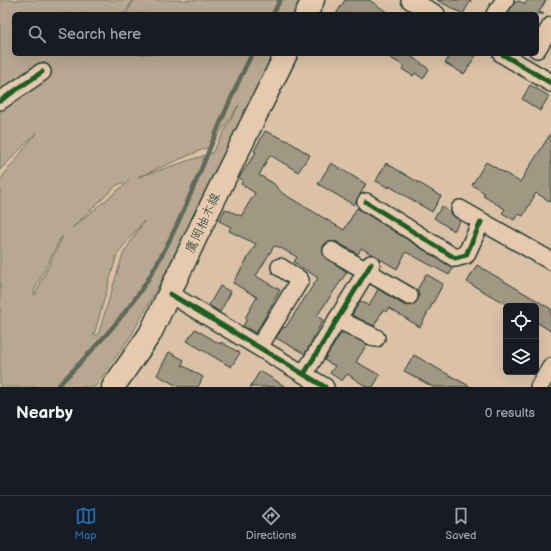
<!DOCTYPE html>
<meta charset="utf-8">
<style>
body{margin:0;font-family:"Balsamiq Sans","Klee One",sans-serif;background:#20242c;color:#f1f3f6}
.controls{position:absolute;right:12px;bottom:12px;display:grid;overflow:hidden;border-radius:6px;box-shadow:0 4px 16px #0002}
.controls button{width:36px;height:36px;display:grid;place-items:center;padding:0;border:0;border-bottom:1px solid #363941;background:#171b24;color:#f1f3f6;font:20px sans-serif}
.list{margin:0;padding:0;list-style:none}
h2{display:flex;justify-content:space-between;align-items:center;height:52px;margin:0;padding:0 16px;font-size:17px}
h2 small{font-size:13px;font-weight:400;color:#9ea1a6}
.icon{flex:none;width:22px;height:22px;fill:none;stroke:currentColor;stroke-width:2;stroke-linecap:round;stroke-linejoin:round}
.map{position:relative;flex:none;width:551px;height:387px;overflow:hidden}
.search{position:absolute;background:#171b24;box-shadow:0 4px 16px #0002;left:12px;right:12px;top:12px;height:44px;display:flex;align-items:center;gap:10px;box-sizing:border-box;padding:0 14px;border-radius:6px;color:#9ea1a6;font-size:15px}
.sheet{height:108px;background:#171b24}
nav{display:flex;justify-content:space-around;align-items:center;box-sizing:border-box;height:56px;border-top:1px solid #363941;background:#171b24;font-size:11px;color:#9ea1a6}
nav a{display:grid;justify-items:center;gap:2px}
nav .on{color:#1f6fb2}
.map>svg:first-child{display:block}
.green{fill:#b8a892;stroke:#6c7263;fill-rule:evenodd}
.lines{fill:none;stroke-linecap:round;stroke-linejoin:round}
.stream{stroke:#5f6a5a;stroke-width:4.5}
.building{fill:#a19883;stroke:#1f3d34}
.street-casing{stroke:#1f3d34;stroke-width:20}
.secondary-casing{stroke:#1f3d34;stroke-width:25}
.street{stroke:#e7caae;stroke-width:17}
.secondary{stroke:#e7caae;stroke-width:22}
.cycleway-casing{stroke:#e7caae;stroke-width:8}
.cycleway{stroke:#1b5e20;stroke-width:5}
.labels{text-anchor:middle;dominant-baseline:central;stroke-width:4;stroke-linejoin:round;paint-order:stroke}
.street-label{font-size:13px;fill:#1f3d34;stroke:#e7caae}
</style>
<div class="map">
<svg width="551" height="387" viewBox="0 0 551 387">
<rect width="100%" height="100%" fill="#dbc2a7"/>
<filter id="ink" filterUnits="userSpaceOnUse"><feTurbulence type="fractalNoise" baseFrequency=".025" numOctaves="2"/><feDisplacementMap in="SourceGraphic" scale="8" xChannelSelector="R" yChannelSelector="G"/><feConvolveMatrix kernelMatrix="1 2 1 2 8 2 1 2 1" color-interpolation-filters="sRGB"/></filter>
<g filter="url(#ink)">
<path class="green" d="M0,0H133L124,14H14V54H277L226,162L132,334L95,387H0V180L37,132L0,170ZM239,105L212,153L138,177L211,146ZM129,180V181L72,228L117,185ZM144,221L123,254L98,335H94L117,254ZM63,236L35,295L34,291L60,239Z
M134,0H303L296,14H126Z"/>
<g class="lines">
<path class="stream" d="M273,14L280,0
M57,387C95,347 132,311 158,262C195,195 217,121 252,54"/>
</g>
<path class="building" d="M345,0H369L390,14H336Z
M437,0H471L463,14Z
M528,0H546L539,12L544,14H507L514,3L519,1L525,4Z
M384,54H408L429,69L423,79L415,73L413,76L402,69L404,66Z
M451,54H477L464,74L445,63Z
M530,85L549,96L540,111L522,99Z
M265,131L288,141L310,155L298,172L270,155L259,175L273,183L282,193L344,230L357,208L453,268L449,275L406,252L397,269L361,248L358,254L337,242H327L323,246L324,256L347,272L317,316L323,320L305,354L276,338L283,327L285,328L318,278L294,262L297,257L277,246L276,247L274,246L256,276L280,290L256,333L243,326L247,319L245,318L257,297L233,283L256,244L229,231L231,227L219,221L225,209L241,216L255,193L241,184L243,180L239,178L256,152L254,151Z
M551,133V202L536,193L523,216L518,214L514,220L502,213L505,209L483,196L485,193L472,185L486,162L520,182Z
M331,163L366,184L354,205L318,184Z
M386,163L441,196L432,212L389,186V188L376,181Z
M442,206L460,221L454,231L434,218Z
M477,265L551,309V331L536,322V306H509L467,282Z
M426,274L443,284L420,327L389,308L387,312L383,310L374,326L352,315L360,301L369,306L378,289L404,305H414L419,296L417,290Z
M220,286L231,292L220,312L209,305Z
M195,329L220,344L221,342L240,353L231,367L187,341Z
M342,332L367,344L356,362L380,375L373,387H367L347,374L342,381L330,373L335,366L324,360Z
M169,352L184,360L182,365L203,377L198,387H179L157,375Z
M414,355L440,370L471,387H433L424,382L404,371Z
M260,371L286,387H250Z"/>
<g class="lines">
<g class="street-casing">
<path id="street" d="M410,0L436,14
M495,14L505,0
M537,49L551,26
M502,54L551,83
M0,101L42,72
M366,202L455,258L466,255L481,222
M460,209L551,261
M332,251L409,296
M170,294L325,387
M337,319L376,338
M259,347L300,280L280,267
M304,374L371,264
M539,387L551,367"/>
</g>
<g class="secondary-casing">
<path id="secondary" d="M306,14L313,0
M113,387L150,334L204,220L286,54"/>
</g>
<use href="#street" class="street"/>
<use href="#secondary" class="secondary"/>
<g class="cycleway-casing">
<path id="cycleway" d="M502,54L551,83
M0,101L42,72
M366,202L455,258L466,255L481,222
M170,294L325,387
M304,374L371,264"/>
</g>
<use href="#cycleway" class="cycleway"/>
</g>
</g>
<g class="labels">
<g class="street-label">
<text transform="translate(203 223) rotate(-65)">鷹岡柚木線</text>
</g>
</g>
</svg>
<div class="controls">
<button><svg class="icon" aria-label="locate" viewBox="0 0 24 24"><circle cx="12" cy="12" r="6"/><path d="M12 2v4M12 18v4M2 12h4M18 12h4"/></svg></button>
<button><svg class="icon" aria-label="layers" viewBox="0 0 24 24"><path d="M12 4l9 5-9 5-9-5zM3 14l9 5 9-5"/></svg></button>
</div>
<div class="search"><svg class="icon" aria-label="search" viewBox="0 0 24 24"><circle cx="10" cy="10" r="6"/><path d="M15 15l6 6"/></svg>Search here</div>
</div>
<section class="sheet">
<h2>Nearby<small>0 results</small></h2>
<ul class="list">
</ul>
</section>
<nav>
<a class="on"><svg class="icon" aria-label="map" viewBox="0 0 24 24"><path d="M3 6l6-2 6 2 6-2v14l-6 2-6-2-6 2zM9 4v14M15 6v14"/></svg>Map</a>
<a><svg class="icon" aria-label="directions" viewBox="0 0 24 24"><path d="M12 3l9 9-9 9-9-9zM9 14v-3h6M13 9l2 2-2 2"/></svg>Directions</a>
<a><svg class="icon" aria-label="saved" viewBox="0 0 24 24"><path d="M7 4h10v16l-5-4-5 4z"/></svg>Saved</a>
</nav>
